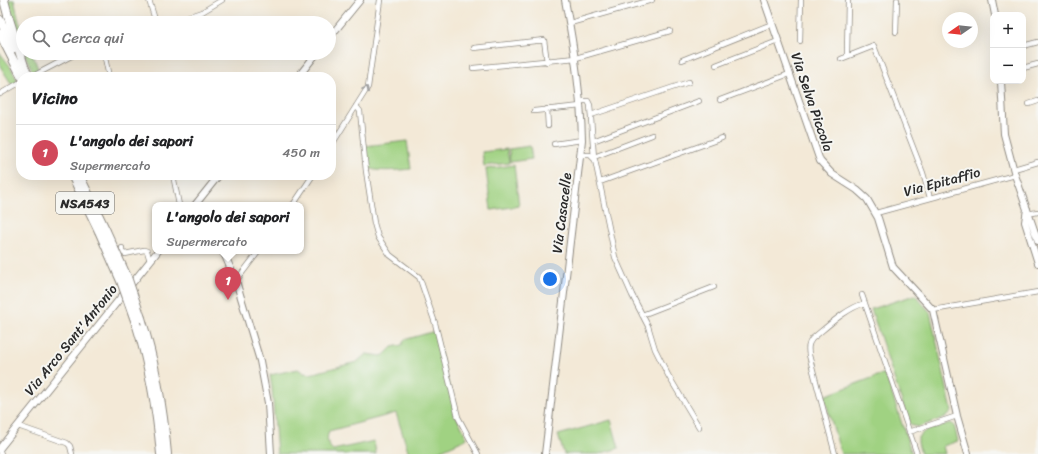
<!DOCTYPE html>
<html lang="it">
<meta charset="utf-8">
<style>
body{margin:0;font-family:Sriracha,sans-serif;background:#f2f2f2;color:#202124}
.controls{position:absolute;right:12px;top:12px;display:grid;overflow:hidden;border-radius:8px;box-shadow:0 4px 16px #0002}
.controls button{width:36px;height:36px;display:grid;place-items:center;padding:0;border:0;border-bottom:1px solid #e0e0e0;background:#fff;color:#202124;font:20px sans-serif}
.compass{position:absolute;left:942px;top:12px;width:36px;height:36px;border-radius:50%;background:#fff;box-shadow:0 4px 16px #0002;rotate:256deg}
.you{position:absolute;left:550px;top:279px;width:14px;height:14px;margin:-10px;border:3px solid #fff;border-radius:50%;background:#1a73e8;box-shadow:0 0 0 6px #1a73e833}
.badge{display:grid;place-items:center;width:26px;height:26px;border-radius:50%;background:#d1495b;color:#fff;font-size:13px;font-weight:700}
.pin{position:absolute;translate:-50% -33px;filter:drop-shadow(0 1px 2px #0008)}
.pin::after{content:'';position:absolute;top:21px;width:14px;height:12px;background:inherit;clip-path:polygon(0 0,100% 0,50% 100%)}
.popup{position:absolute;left:152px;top:202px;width:152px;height:52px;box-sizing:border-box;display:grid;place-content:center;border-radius:8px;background:#fff;filter:drop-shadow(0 1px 3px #0005);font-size:13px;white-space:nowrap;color:#757577}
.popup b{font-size:15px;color:#202124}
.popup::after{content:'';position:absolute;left:50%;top:100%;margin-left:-8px;border:8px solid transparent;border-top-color:#fff}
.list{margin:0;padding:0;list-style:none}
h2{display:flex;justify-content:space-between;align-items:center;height:52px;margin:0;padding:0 16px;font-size:17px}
h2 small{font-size:13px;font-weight:400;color:#757577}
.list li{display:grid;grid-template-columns:26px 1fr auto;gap:12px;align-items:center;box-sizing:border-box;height:56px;padding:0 16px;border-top:1px solid #e0e0e0}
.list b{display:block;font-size:15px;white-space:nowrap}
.list p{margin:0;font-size:13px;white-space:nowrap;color:#757577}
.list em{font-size:13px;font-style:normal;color:#757577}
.icon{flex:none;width:22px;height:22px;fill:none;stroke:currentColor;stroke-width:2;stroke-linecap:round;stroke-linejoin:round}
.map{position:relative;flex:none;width:1038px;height:454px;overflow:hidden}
.search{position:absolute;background:#fff;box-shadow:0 4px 16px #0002;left:16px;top:16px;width:320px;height:44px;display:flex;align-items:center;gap:10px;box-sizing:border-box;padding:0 14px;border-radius:22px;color:#757577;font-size:15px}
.panel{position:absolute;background:#fff;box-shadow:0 4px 16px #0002;left:16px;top:72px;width:320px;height:108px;border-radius:16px}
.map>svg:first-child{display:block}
.green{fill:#a0d282;stroke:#667e56}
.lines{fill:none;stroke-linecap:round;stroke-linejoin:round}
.minor-casing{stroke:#8f8a81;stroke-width:6}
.tertiary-casing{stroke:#8f8a81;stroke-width:8}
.trunk-casing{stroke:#8f8a81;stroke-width:10}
.minor{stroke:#fff;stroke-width:4.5}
.tertiary{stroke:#fff;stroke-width:6}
.trunk{stroke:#fff;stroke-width:8}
.trunk-bridge-casing{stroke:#8f8a81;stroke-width:10;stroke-linecap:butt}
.trunk-bridge{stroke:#fff;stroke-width:8}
.oneway{stroke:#a0a0a0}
.labels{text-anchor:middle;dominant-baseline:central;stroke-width:4;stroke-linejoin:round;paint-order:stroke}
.shield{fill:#f6f6f2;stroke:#686867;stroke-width:1}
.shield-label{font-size:13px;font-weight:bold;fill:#2b2b2b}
.street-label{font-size:14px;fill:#2b2b2b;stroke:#f6f6f2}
</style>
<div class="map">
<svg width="1038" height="454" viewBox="0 0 1038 454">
<rect width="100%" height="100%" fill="#f6f6f2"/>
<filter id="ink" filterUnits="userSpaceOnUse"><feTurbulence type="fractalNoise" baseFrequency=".025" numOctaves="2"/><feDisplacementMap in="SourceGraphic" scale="8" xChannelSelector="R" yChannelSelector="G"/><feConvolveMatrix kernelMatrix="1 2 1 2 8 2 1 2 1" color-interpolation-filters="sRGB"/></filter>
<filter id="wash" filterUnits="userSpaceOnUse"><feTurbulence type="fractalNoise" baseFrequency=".012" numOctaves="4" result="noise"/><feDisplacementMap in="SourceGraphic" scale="16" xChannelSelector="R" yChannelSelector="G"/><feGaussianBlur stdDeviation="0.9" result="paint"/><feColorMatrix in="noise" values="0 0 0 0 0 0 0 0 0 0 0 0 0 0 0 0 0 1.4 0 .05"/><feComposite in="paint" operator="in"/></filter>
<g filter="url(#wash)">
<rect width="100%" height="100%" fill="#f3e9d7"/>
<path class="green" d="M6,0H14L19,21L23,31V51Z
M0,53L10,66L18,81L12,85L0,66Z
M24,53H32L39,71L34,74Z
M407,141L411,169C401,170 374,173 368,167L365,146Z
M530,146L532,159L510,162L509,149Z
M507,149L509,163L484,166L482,152Z
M514,165L519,206L491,210L486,169Z
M915,295L930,312L952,411L948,416L919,427L914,426L909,423L871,309Z
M435,331L457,417L467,438L466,439L433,454H409L396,413L329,431C326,438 327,445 333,450L374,441L376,454H277L272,388L270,375L298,369L304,373L310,374L357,362L366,354L381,356L384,355L392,347L402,345L404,340Z
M885,373L912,454H841L824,396Z
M611,420L619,448L599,454H564L558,435Z
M950,423L954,425L958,441L943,446L945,454H921L918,443V437L925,431Z"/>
</g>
<g filter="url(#ink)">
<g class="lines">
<g class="minor-casing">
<path id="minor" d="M149,0L156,23
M169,23L202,12L222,0
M570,23L652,0
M896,32L897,0
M800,41L801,0
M1023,46L1038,42
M474,48L544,40L547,62
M104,53L109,77
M847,54L848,0
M841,59L874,46L923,173L930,198
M682,60L772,24
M716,65L778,41
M473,68L576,58L670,31
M1023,68L1038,64
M35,75L77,53
M0,94L19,83
M720,100L789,74
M581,101H588L590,105L594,158
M1029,104L1038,101
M356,106L360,111L366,171L374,223L378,237L390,255L419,277L421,282L435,323L458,417L478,454
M547,109L548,126
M534,111L581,106
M591,115L689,82
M593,141L699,101
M554,144L582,140
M331,146L368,87L380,0
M581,155H590L595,160L615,257L632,295L648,326L655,349L668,375L699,427
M594,157L652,135
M1014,169L1038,162
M173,175L179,205
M600,182L722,138
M293,205L313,175
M876,213L1015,175
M1027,214L1038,212
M122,248V252L125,254L144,250L147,251L150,261
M236,281L259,251
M862,295L917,454
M933,310L1038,292
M642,315L714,287
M18,426L67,443L70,446L72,454
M909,432L957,416
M0,451L1,454
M835,454L809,355C808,348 808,344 812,339C828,326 845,309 865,303"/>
</g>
<g class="tertiary-casing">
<path id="tertiary" d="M764,0L820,161L832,174L857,190L867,199L878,218L893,267L933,310L957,416L968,454
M992,0L995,15
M329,38L360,0
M298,77L317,53
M1001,81L1004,134L1015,175L1038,241
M195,205L219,175
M1027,209L1025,222L1038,263
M223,251L236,281L260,361L268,403L271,454
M0,448L158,251
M545,454L582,140C581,93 574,47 565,0"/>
</g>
<g class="trunk-casing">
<path id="trunk" d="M4,0L9,19L24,66
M0,20L14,48
M0,34L22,77
M22,62L29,77
M72,175L99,231
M79,175L106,231
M141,318C155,362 163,408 167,454
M137,326C150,368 157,410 161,454"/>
</g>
<use href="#minor" class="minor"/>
<use href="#tertiary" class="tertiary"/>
<use href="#trunk" class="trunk"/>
<g class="trunk-bridge-casing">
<path id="trunk-bridge" d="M99,231L121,281L137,326
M106,231L127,277L141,318"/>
</g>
<use href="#trunk-bridge" class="trunk-bridge"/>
</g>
<defs><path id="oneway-chevron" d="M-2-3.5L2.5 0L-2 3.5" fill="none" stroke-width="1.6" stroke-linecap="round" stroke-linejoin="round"/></defs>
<use class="oneway" href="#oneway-chevron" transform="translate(366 89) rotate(-64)"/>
</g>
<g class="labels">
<rect class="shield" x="56" y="192" width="58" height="22" rx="3"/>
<g class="shield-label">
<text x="85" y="203">NSA543</text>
</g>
<g class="street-label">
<text transform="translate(812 102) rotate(71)">Via Selva Piccola</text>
<text transform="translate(942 182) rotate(-15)">Via Epitaffio</text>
<text transform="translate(562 213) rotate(-83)">Via Casacelle</text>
<text transform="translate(71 340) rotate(-51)">Via Arco Sant'Antonio</text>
</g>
</g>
</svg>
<div class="controls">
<button>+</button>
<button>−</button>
</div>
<svg class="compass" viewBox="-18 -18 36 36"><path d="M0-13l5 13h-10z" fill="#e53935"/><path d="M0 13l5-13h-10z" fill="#757577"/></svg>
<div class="you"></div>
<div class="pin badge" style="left:228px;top:300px">1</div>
<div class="popup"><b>L'angolo dei sapori</b>Supermercato</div>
<div class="search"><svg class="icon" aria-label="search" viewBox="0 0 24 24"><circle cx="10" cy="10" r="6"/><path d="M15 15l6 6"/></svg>Cerca qui</div>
<section class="panel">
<h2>Vicino<small></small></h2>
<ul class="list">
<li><span class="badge">1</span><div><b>L'angolo dei sapori</b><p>Supermercato</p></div><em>450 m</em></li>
</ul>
</section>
</div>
